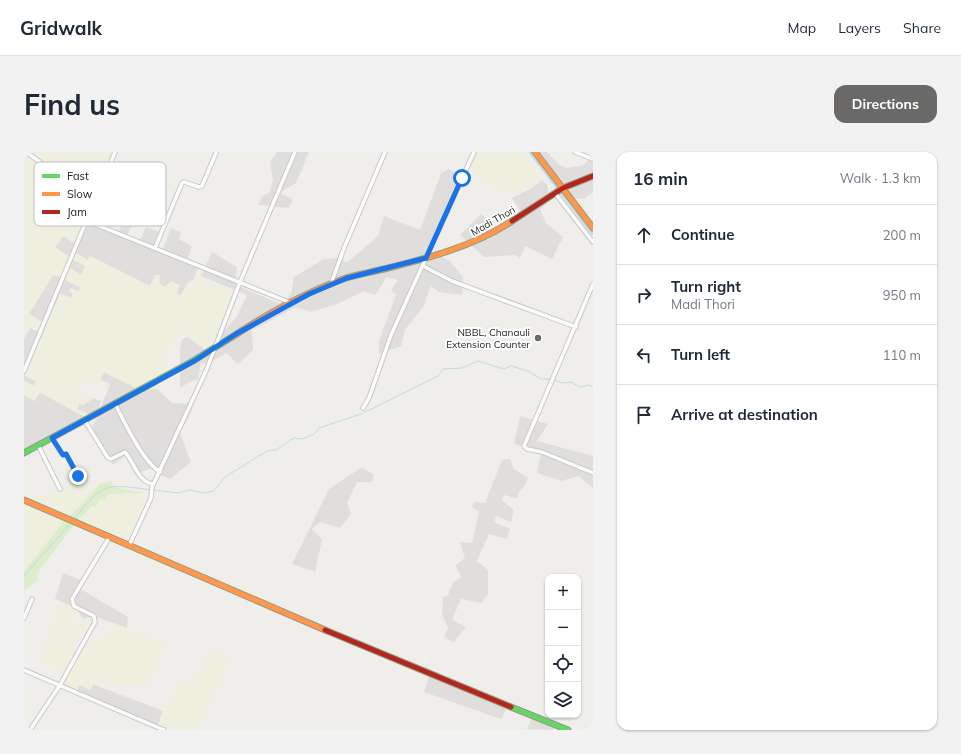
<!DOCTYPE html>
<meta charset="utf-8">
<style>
body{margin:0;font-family:Mulish,sans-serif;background:#f2f2f3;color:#1f2937}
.controls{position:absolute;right:12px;bottom:12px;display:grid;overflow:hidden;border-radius:8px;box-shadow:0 1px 3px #0004}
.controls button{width:36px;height:36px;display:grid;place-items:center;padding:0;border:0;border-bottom:1px solid #e0e1e3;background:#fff;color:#1f2937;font:20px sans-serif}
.stop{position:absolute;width:12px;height:12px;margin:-9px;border:3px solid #1a73e8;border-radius:50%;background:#fff}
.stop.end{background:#1a73e8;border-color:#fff;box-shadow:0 1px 4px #0008}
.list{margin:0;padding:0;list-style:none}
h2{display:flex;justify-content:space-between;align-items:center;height:52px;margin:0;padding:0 16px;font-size:17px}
h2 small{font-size:13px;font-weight:400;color:#747a83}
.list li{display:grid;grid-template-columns:26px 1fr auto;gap:12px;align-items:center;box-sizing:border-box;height:60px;padding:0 16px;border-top:1px solid #e0e1e3}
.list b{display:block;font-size:15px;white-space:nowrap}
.list p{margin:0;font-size:13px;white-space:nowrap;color:#747a83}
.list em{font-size:13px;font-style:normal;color:#747a83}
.icon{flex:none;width:22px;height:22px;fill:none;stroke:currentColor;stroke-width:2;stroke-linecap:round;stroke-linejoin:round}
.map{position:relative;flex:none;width:569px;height:578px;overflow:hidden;border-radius:12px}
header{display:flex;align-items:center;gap:24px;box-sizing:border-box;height:56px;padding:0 20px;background:#fff;border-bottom:1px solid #e0e1e3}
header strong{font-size:19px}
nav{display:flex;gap:22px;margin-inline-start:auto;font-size:14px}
.intro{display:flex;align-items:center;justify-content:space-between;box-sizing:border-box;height:96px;padding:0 24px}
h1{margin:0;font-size:28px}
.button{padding:10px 18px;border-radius:12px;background:#6a6968;color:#fff;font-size:14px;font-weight:700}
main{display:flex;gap:24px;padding:0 24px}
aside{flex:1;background:#fff;border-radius:12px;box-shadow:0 1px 3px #0004}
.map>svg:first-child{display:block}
.residential{fill:#dfdedc}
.farmland{fill:#efefdf}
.grass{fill:#ddeccb}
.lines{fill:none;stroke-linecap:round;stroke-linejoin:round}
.stream{stroke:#bfdbe3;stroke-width:1}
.canal{stroke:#bfdbe3;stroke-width:3}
.street-casing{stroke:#c9c8c7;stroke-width:5.5}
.fast-casing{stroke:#999a82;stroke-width:7}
.slow-casing{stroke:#999a82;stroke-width:7}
.jam-casing{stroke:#999a82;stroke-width:7}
.street{stroke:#fdfcfc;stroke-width:3.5}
.fast{stroke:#63d668;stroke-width:5}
.slow{stroke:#ff974d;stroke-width:5}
.jam{stroke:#b3261e;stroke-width:5}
.route{stroke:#1a73e8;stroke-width:5}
.poi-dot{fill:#6a6968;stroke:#fff;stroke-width:1.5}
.labels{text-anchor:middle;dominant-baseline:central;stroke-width:4;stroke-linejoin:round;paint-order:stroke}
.street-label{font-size:10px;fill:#222;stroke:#fff}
.poi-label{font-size:10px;fill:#222;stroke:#fff;text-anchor:end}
.key{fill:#fff;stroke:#bdbdbd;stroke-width:1}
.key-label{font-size:11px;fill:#222}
</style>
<header>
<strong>Gridwalk</strong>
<nav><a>Map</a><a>Layers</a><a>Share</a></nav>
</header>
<div class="intro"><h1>Find us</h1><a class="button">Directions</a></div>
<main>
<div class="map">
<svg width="569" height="578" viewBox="0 0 569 578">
<rect width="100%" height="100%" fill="#f0eeeb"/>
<path class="residential" d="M253,0H285L272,31L255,41L269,47L265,56L234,53L238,44L245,41L249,29L246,10Z
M514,0H523L535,13L543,16L560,13L565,6L551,0H569V41L563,44L561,47L547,46Z
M425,17L438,26L403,106L415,104L425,108L439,125L438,143L415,140L407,134L399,155L381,178L377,194L355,202V189L372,143L367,138L374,128L363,125L351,143L340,139L313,152L287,160L272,155L228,178L229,198L214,212L202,201L184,212L177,211L174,227L156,235V197L158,187L164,185L183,199L213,164L223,143L177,124L188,100L213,115L211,133L257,152L267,142L270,125L300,107L314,106L321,110L325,109L354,84L360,64L396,78L417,21Z
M518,28L523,33L526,47L516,58L522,71L539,85L528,107L501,94L496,106L491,103L460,105L436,83L457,62L473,75L497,60L488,46L506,37Z
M91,55L95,59L89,72H86L83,76L94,81L99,70L108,73L103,84L116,88L122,75L137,81L131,95L138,99L147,76L157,80L155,87L168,95L163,108L175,113L169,128L163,132L157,143L152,142L155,133L141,135L135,131L136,123H131L126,134L66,104L64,108L52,102L61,114L57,123V135L55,140L47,136L49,142L47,146L36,142L1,224L12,229L10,234L0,229V187L6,176L5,162L29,122L37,125L31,95L39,84L53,93L63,69L76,73L82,60Z
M80,220L112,236L133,237L148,251L167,252L164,255L169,256L156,281L167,310L146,327L134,322L137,313L111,322L101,304L89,313L68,276L86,233L76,228Z
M15,240L61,265L53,257L55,252L59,253L69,246L77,249L72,263L0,301V243L11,249Z
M496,264L524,272L513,289L569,304V336L555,324L537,329L513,321L517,300L490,292Z
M486,307L490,317L504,326L501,334L495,340L493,346L480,343L478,348L490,358L487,370L472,364L470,370L486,377L483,387L465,382L453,409L464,418V442L457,451L437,447L428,468L442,475L430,490L420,485L424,476L418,462L419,445L424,443L429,431L437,425L432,413L441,406L436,390L448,391L455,360L448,355L450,350L461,351L478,308Z
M338,315L350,323L348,330H333L323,351L327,362L316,376L296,370L288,377L298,387L291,420L268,412L305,337Z
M39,421L59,429L55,436L104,465L103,476L70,464L59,467L53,457L31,447Z
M406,521L483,556L477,567L400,540Z
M69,532L139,559L133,575L53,540L55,533Z
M509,564L532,573L529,578L503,577Z"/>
<path class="farmland" d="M0,0H88L52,92L39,84L31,95L46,105L37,125L29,123L5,162L19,170L14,180L6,176L0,187Z
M453,0H497L518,27L513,32L503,35L499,31L496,33L500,38L492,43L484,37L480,41L445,18Z
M52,101L64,108L66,104L126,134L131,123H136L135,132L141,135L147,129L156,133L152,141L157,143L163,132L169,129L174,116L180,118L177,124L182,129L210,138L188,194L180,195L159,182L153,185L155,190L150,195L146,194L140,205L142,206L139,212H134L144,218L112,236L80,220L76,228L86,232L84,237L58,226L52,240L69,246L59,253L55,252L53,257L66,262L61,265L16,240L10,249L0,243V229L10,234L12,229L1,224L36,142L47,146L49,142L45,140L47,136L54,140L57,136L41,128L46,116L57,123L61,114L49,108Z
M76,332L46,364L4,347L8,343L19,344L35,338L58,333Z
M91,340L121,341L125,343L105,391L53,369L76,347H80L83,343Z
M0,351L41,368L0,419Z
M37,450L50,455L49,459L52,460L49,470L55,473L59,467L64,469L67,464L70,468L63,483L55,480L49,496L54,498L41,520L14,507Z
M89,471L141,492L124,534L101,532L85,533L88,524L84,526L81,533L69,532L66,538L55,533L52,538L39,532L66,486L81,487Z
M185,496L207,506L174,578H145L134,573L156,529L168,534Z"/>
<path class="grass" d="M88,329L89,335L121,341L85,342L80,348L76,347L72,355L68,354L53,369L46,364L76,332Z
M41,368L50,373L12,423L15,427L0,439V419Z"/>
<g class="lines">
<path class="stream" d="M130,338L154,341L166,338L179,341L190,339L201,325L243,299L252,298L270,286L278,287L290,282L295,276L337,262L414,224L419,217L438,216L454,209L480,217L487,214L504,219L517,227H527L539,231L547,230L556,235L565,233L569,235
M51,366C80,329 82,332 127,338
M0,424L45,373"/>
<path class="canal" d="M506,0L569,82"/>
<g class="street-casing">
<path id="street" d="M2,0L70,49
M551,0L569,7
M531,41L569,90
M63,69L267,151
M131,96L158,31L160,30L175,35L178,34L192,1
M399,114L428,129L552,175
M307,132L320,96L361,0
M569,132L500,294L503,297L518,300L569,321
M0,219L91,0
M91,252C100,269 119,310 136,320
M339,256L345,246L367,183L450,0
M61,269L84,306L87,307L101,300C110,310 114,330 129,332
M28,286L38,302H42L43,304L54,324
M14,293L36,337
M105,394L127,346L128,335L182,219L216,130L271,0
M0,466L8,447
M0,518L140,578
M6,578L36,533L71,470L70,464L50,454L48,447L85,386"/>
</g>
<g class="fast-casing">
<path id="fast" d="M0,301L169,209L208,185
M487,555L544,578"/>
</g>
<g class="slow-casing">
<path id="slow" d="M511,0L569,76
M208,185C243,162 282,140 322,126C334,122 348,120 360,117C405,106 450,94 488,69
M0,348L301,478"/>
</g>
<g class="jam-casing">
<path id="jam" d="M488,69L539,36L569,24
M301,478L487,555"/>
</g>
<use href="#street" class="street"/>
<use href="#fast" class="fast"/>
<use href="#slow" class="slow"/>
<use href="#jam" class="jam"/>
</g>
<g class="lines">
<path class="route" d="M54,324L42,302L39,303L28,286L170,209L212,182L285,142L323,126L402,106L438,26"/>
</g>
<circle class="poi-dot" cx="514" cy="186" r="4"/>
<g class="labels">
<g class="street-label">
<text transform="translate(469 69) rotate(-30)">Madi Thori</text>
</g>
<g class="poi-label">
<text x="506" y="180">NBBL, Chanauli<tspan x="506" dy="12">Extension Counter</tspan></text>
</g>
</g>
<rect x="10" y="10" width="132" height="64" rx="6" class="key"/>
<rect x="18" y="22" width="18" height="4" fill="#63d668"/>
<rect x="18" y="40" width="18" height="4" fill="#ff974d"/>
<rect x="18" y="58" width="18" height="4" fill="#b3261e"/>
<g class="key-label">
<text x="43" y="28">Fast</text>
<text x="43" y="46">Slow</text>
<text x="43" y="64">Jam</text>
</g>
</svg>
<div class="controls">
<button>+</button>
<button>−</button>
<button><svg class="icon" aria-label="locate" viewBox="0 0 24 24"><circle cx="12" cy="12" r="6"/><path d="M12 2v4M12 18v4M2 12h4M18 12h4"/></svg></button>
<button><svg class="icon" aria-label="layers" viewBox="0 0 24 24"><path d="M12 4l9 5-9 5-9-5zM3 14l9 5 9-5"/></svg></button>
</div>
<div class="stop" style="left:438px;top:26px"></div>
<div class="stop end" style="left:54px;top:324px"></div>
</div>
<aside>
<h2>16 min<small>Walk · 1.3 km</small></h2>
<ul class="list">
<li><svg class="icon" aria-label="ahead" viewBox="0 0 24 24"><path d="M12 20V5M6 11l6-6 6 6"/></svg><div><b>Continue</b></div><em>200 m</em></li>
<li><svg class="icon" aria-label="right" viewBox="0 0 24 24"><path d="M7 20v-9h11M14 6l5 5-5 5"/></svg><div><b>Turn right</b><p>Madi Thori</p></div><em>950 m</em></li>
<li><svg class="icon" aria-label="left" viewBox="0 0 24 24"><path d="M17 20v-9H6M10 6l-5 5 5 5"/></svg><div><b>Turn left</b></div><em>110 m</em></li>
<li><svg class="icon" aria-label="arrive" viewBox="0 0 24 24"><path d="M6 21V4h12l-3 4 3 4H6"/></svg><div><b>Arrive at destination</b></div></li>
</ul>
</aside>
</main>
